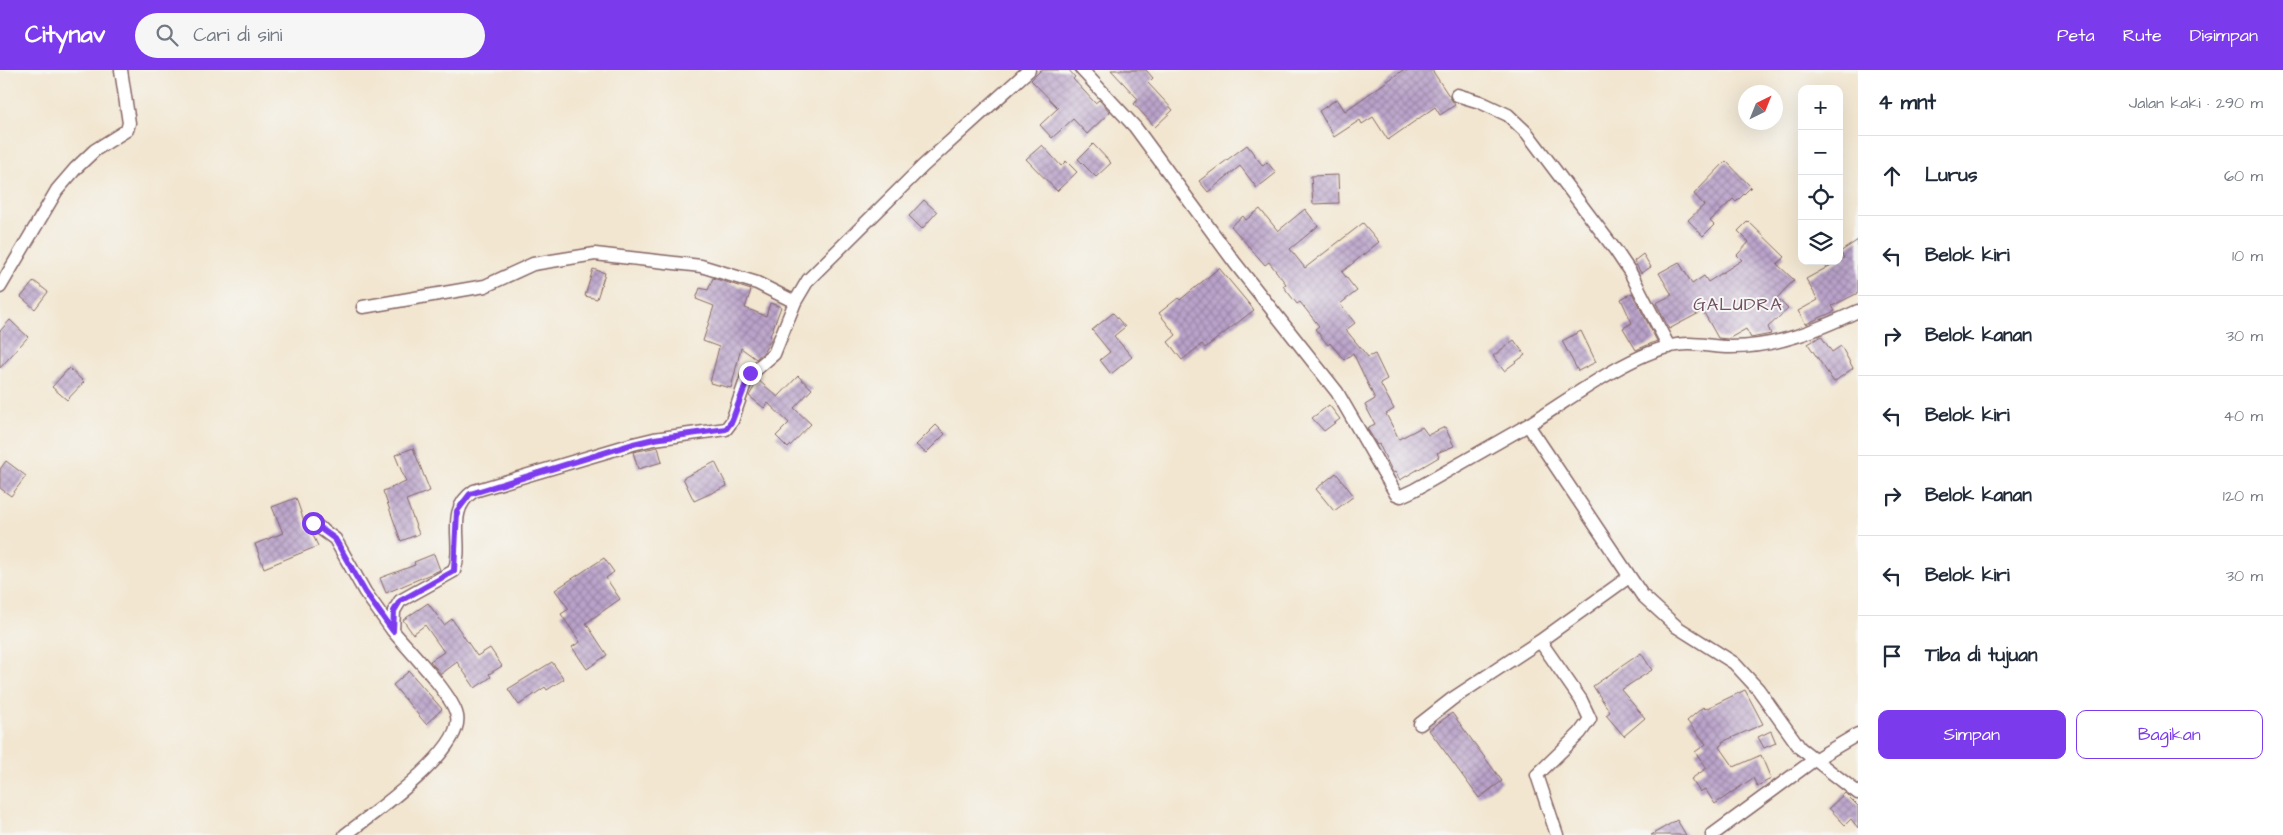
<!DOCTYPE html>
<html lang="id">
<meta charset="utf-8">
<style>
body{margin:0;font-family:"Architects Daughter",sans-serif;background:#f6f6f7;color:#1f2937}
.controls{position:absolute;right:15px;top:15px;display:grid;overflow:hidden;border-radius:10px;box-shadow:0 5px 20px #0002}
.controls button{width:45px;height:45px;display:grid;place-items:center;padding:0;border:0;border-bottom:1px solid #e0e1e3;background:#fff;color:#1f2937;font:25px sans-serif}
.compass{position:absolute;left:1738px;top:15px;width:45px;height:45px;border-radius:50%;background:#fff;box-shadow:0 5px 20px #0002;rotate:43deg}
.stop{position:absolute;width:15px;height:15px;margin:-11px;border:4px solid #7c3aed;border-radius:50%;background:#fff}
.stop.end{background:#7c3aed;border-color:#fff;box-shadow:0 1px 5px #0008}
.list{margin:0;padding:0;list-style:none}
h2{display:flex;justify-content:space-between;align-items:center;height:65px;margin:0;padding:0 20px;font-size:21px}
h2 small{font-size:16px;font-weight:400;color:#747a83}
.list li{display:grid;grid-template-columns:32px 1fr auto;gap:15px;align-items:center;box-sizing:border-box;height:80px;padding:0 20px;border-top:1px solid #e0e1e3}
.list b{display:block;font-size:19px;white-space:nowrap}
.list em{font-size:16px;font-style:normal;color:#747a83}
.actions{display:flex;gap:10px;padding:15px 20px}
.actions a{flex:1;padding:11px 0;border:1px solid #7c3aed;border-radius:10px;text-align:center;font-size:18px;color:#7c3aed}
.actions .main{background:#7c3aed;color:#fff}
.icon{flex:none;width:28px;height:28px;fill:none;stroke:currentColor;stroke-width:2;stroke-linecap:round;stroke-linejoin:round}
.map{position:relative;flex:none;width:1858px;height:765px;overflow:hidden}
header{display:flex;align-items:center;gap:30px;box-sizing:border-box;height:70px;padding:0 25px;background:#7c3aed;color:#fff}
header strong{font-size:24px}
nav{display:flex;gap:28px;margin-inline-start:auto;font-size:18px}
.search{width:350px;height:45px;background:#f6f6f7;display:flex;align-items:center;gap:12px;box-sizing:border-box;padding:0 18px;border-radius:28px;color:#747a83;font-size:19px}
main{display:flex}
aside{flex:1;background:#fff}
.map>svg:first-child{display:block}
.building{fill:url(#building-cross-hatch)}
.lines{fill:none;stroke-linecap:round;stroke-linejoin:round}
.minor-casing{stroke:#856565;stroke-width:15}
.minor{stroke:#fff;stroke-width:12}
.route{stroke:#7c3aed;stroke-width:6}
.labels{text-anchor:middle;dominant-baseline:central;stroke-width:4;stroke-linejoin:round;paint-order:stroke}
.quarter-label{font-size:18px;letter-spacing:1px;fill:#714d63;stroke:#f6f6f2}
</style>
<header>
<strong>Citynav</strong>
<div class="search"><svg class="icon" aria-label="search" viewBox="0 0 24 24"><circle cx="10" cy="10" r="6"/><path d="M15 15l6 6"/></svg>Cari di sini</div>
<nav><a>Peta</a><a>Rute</a><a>Disimpan</a></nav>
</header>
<main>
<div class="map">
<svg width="1858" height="765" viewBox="0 0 1858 765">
<defs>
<pattern id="building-cross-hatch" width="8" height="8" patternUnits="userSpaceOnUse" patternTransform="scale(1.25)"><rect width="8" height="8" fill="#baa3ca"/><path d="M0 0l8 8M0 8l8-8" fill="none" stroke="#9984a4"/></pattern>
</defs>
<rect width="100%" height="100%" fill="#f6f6f2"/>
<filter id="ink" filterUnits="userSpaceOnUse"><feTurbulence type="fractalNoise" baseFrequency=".02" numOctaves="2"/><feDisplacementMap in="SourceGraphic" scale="10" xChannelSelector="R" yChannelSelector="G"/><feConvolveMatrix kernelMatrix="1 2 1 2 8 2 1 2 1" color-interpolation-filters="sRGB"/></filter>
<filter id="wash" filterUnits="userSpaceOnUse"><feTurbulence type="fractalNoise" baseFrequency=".0096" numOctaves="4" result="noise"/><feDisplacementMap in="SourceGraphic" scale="20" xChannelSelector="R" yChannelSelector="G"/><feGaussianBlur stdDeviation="1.12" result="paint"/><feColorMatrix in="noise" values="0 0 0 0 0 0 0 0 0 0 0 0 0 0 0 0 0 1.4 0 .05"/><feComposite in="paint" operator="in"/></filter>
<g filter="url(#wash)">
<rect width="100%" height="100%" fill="#f2e6d0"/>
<g id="blocks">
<path class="building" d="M1041,0H1069L1075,7L1073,9L1095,33L1099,30L1110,42L1087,64L1073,49L1052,68L1040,55L1058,38L1031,10Z
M1111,0H1146L1153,8L1148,13L1173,40L1155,57L1134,34L1138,29Z
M1403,0H1432L1455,35L1440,45L1435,37L1388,70L1373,47L1362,54L1360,50L1334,67L1319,41L1337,29L1345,41Z
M1093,74L1111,93L1096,107L1078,89Z
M1042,75L1061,96L1066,91L1077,102L1057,121L1026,89Z
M1247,75L1263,96L1267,92L1276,103L1257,118L1240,96L1208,122L1199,111Z
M1726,91L1751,117L1736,132L1733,129L1710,151L1714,155L1703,166L1688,150L1704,135L1694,124Z
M1338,105L1339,133L1313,134L1311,106Z
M924,130L937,142L922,159L909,146Z
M1260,139L1278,161L1305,139L1318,156L1290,179L1305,198L1363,153L1379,172L1342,202L1357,221L1340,234L1355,253L1346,260L1368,287L1375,284L1387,309L1380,313L1394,339L1386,344L1399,369L1422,357L1428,365L1445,357L1454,376L1437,383L1439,387L1400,410L1395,402L1393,403L1379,374L1377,375L1367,358L1375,354L1365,335L1375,329L1353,283L1344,290L1330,273L1328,275L1315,259L1319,256L1300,232L1297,234L1283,216L1286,214L1269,192L1265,195L1231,156L1243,146L1246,150Z
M1748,151L1785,187L1777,194L1794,210L1777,228L1788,239L1768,257L1771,264L1751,268L1746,259L1728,269L1718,268L1703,241L1669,259L1656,233L1672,225L1659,203L1679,192L1692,214L1704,206L1708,212L1742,190L1737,185L1749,172L1738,161Z
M1858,170V223L1832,236L1835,241L1806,254L1798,241L1818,230L1806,209L1844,188L1840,182Z
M1643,184L1651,197L1641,203L1634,191Z
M1219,198L1254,240L1205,278L1202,274L1182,290L1168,272L1176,265L1159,243L1178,228L1180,230Z
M593,199L605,203L597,229L585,226Z
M713,208L751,220L745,238L766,246L770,233L781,237L770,266L772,268L763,283L756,289L741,278L731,318L710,313L719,277L703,271L714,236L696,229L700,218L708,220Z
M34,211L48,222L35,239L21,227Z
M1632,223L1657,271L1636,280L1623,258L1632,253L1621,229Z
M1113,243L1125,257L1114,266L1132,287L1111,304L1100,290L1110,282L1092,260Z
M10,250L28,267L0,298V261Z
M1581,261L1596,292L1578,301L1562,271Z
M1821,266L1832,282L1841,276L1853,298L1834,312L1808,274Z
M1514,270L1525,285L1504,301L1493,286Z
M69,298L84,312L67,330L52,317Z
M798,306L812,319L794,338L811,354L788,378L776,366L789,353L768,333L764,338L749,326L758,310L778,327Z
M1329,335L1340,349L1324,361L1312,348Z
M936,355L945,364L926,383L916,375Z
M658,377L662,392L638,399L633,382Z
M413,378L430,421L406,430L419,464L401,471L383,421L406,412L395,385Z
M6,391L26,406L11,426L0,418V399Z
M715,392L727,416L694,431L683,408Z
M1336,403L1354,426L1334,441L1316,419Z
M296,428L306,457L309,462L312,463L318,476L264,498L255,474L283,463L272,437Z
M434,484L440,500L386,523L380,508L415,495L414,492Z
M604,488L614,502L606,508L620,529L586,553L607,585L587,599L572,577L580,572L561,544L569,539L555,520Z
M428,533L444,555L452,549L477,586L490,578L502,596L489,604L491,607L475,618L457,592L441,604L430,591L444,582L425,555L413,564L403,550Z
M1641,583L1652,600L1621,620L1645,648L1624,666L1606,645L1610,642L1593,616Z
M552,592L564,609L547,620L545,617L519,635L508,619Z
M409,601L442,639L426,654L393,615Z
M1745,620L1763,654L1722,672L1723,674L1720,677L1734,697L1761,685L1771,709L1757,716L1753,708L1715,734L1705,719L1700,722L1691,709L1707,698L1695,682L1706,674L1687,651L1703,637L1705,639Z
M1452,643L1502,711L1479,728L1429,660Z
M1771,661L1776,673L1764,678L1758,667Z
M1845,723L1858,736V758L1851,749L1845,755L1829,738Z
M1677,750L1686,765H1651Z"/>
</g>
</g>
<g filter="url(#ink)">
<use href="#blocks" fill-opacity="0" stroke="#856565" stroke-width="1"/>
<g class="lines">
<g class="minor-casing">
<path id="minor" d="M1082,0L1135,57L1235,193L1337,322L1396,424L1401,426L1414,420L1528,355L1642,525L1677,557L1734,593L1758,619L1800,678L1858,723
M1457,25L1480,32L1508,45L1527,63L1616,181L1630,202L1669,277
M0,217L57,120L76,98L95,80L127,60L129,53L121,0
M363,237L485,216L533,194L595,184L701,196L757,213L795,232
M1528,355C1569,330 1625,287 1671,276C1691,271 1710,277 1731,277C1777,277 1817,260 1858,241
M313,453L335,469L365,522L393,561
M1540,571L1581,630L1590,649L1580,663L1537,705L1557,765
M1420,654L1452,629L1540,571L1629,507
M345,765C371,745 464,680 457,646C453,625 408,579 393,561L394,541L400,531L454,501C465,473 444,441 474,421L633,374L654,369L726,359L732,351L747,307L774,284L795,232L808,210L923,96L1029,0
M1712,765L1814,690L1858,664"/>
</g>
<use href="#minor" class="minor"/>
</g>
</g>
<g class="lines" filter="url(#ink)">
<path class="route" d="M313,453L335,469L365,522L393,561L394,541L400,531L454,501L457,441L470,424L633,374L654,369L726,359L732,351L750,303"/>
</g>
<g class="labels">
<g class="quarter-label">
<text x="1738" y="234">GALUDRA</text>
</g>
</g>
</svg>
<div class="controls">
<button>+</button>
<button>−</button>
<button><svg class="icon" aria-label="locate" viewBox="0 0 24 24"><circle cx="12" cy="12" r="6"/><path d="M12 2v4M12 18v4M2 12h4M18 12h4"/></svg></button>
<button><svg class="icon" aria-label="layers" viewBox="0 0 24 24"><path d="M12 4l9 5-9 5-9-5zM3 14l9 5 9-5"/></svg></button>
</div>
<svg class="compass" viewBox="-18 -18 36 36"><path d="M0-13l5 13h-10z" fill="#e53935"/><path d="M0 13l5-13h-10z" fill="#747a83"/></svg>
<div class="stop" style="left:313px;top:453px"></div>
<div class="stop end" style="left:750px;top:303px"></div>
</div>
<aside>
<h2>4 mnt<small>Jalan kaki · 290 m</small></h2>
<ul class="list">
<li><svg class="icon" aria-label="ahead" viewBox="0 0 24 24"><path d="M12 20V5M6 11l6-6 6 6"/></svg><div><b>Lurus</b></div><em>60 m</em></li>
<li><svg class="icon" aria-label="left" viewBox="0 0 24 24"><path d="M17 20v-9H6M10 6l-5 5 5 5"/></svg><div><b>Belok kiri</b></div><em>10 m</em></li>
<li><svg class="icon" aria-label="right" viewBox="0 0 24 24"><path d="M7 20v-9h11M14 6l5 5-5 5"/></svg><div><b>Belok kanan</b></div><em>30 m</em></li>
<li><svg class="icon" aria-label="left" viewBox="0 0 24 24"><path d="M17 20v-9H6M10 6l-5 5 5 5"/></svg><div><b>Belok kiri</b></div><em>40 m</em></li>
<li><svg class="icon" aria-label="right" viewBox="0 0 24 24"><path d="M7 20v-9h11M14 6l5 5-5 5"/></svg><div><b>Belok kanan</b></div><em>120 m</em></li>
<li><svg class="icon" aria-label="left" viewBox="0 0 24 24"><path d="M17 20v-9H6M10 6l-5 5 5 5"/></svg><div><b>Belok kiri</b></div><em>30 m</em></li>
<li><svg class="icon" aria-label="arrive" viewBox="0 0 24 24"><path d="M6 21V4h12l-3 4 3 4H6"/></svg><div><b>Tiba di tujuan</b></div></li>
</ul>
<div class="actions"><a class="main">Simpan</a><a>Bagikan</a></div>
</aside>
</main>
